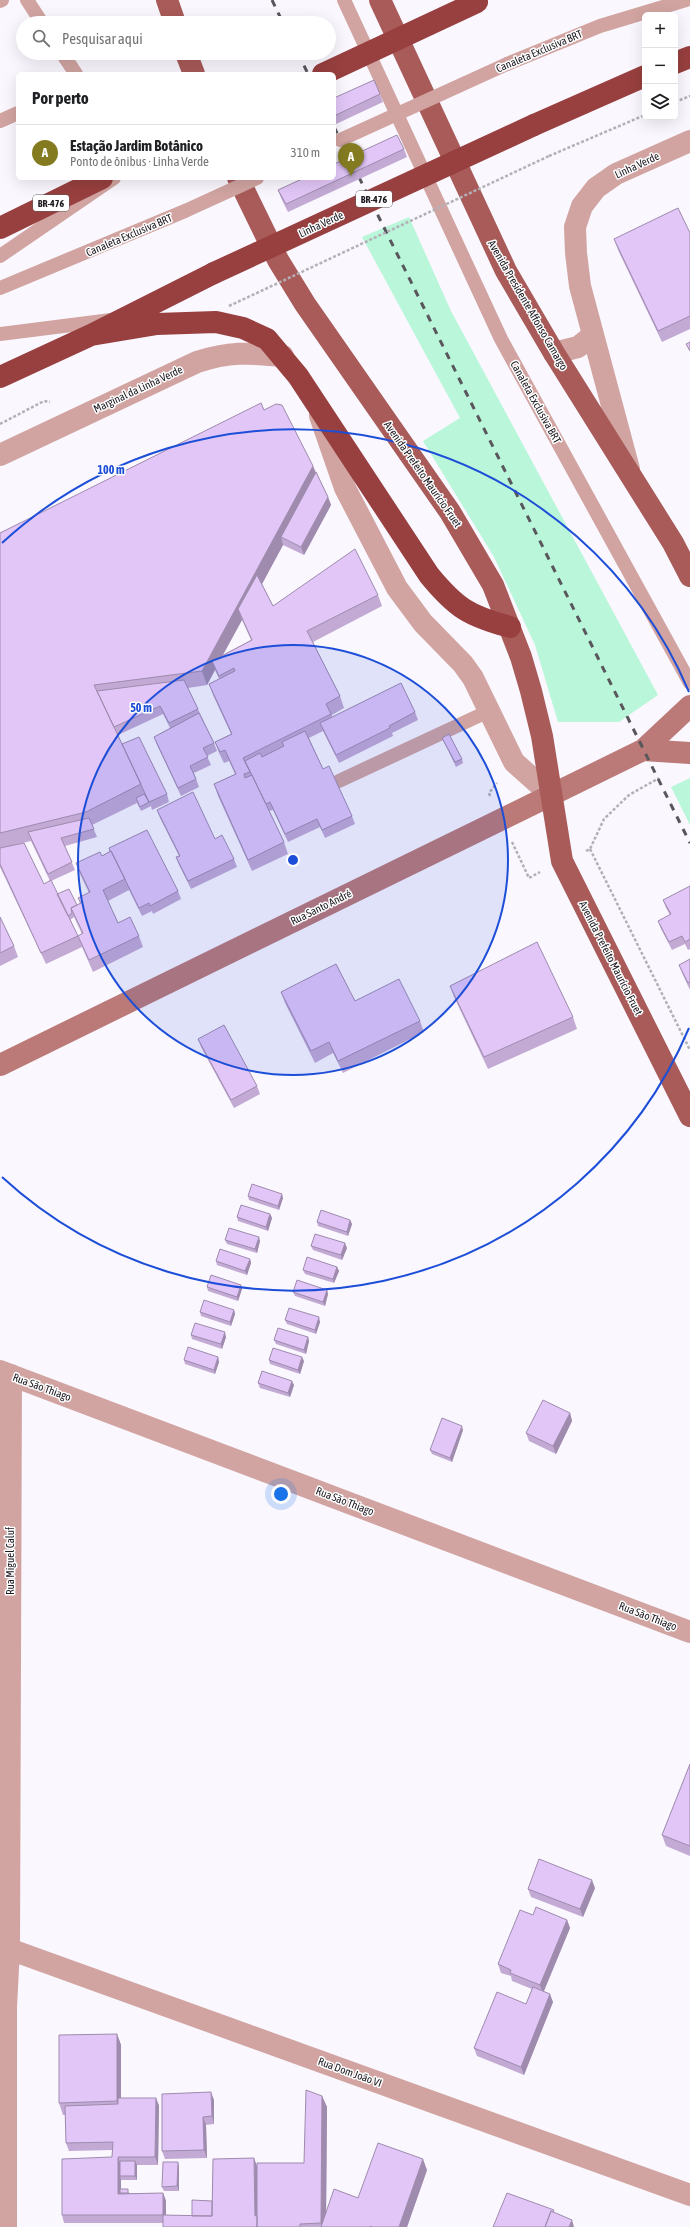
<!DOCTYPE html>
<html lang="pt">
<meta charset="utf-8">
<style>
body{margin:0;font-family:"Asap Condensed",sans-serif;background:#f2f2f2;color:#202124}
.controls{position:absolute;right:12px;top:12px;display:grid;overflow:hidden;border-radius:6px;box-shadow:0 4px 16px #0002}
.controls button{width:36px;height:36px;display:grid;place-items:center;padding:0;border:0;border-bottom:1px solid #e0e0e0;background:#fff;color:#202124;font:20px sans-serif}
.you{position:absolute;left:281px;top:1494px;width:14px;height:14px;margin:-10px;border:3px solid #fff;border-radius:50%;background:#1a73e8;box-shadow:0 0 0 6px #1a73e833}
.badge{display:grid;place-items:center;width:26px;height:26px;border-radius:50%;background:#847b21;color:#fff;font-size:13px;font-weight:700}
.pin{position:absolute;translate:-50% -33px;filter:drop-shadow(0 1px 2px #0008)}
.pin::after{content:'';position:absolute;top:21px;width:14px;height:12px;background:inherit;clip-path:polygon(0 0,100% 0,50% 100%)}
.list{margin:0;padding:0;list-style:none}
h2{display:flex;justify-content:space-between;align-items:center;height:52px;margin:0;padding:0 16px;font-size:17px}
h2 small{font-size:13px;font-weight:400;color:#757577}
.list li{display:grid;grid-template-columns:26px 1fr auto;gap:12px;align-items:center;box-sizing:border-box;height:56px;padding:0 16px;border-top:1px solid #e0e0e0}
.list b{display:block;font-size:15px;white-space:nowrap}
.list p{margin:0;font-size:13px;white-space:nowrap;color:#757577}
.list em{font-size:13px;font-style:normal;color:#757577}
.icon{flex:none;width:22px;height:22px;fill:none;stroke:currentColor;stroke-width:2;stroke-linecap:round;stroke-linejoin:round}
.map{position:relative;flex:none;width:690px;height:2227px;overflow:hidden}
.search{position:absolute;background:#fff;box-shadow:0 4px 16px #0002;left:16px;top:16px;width:320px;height:44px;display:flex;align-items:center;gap:10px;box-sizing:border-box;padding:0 14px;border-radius:22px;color:#757577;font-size:15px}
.panel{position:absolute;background:#fff;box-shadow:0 4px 16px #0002;left:16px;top:72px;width:320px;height:108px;border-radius:6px}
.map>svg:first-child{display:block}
.green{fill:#b9f6da}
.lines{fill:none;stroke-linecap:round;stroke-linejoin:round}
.path{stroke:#b3b0b7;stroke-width:2.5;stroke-dasharray:3 2;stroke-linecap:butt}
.lane{stroke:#d1a4a1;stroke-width:14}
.street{stroke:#d1a4a1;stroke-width:22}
.secondary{stroke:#bb7a77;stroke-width:22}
.primary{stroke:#a95b59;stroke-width:22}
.highway{stroke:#983f3f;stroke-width:22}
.rail{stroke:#59565c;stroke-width:3;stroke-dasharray:7 7;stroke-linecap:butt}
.path-bridge{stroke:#b3b0b7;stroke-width:2.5;stroke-dasharray:3 2;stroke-linecap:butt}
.lane-bridge{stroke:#d1a4a1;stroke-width:14}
.highway-bridge{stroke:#983f3f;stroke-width:22}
.wall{fill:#c2aad4;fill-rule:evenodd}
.shaded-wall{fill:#9e8bad}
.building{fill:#e1c6f7;stroke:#9e8bad}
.ring{fill:none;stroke:#1d4ed8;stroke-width:2}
.labels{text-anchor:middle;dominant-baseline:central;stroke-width:3;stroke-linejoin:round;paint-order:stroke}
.shield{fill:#fff;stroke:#5f5d61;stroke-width:1}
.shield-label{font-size:10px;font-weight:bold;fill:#1a171d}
.street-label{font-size:11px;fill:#1a171d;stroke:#fff}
.centre{fill:#1d4ed8;stroke:#fff;stroke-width:2}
.ring-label{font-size:12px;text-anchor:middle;font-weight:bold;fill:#1d4ed8;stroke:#fff;stroke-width:3;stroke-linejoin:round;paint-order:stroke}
</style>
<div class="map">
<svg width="690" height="2227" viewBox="0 0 690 2227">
<rect width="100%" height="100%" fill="#faf7fe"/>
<path class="green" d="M409,217L451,311L658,695L619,722H558L535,645L494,557L423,441L460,418L362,237Z
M690,778V825L671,787Z"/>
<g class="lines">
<path class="path" d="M675,102L690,96
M549,156L645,115
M0,424L44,401L50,402
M490,796L489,793L497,783
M512,842L529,878L540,872
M590,849L690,1050
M586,851L590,849L604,819L629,795L659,778"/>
<path class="lane" d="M27,0L42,23
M344,0L501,339L690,683
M0,1L2,0
M62,53L76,74
M507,64L600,26L686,0
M0,121L18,113
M0,256L114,178
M0,288L185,211
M0,334L111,320
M339,781L489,711"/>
<path class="street" d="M554,353L578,347L593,335
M320,416L345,488L397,588L423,623L463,664L473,678L514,762L551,795
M0,455L197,362C231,351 249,353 283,356
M629,469L580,286L576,253L575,227L582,206L596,188L616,174L690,141
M0,1371L690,1632
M9,1949L690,2195
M6,2227V2007L9,1949L11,1375"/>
<path class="secondary" d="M643,750L690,753
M0,1065L643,750L690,706"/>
<path class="primary" d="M167,0L175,23
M380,0L506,271L554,353L673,543L690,576
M186,53L194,74
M238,178L278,260L305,304L450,512L493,585L521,657L531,691L542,736L562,861L690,1116"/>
<path class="highway" d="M675,63L690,57
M534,125L645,76
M0,228L102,178
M91,335L157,324L216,322L243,328L267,339L298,376L429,575C456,608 469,616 510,627
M0,377L91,335L214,273"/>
<path class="rail" d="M272,0L283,23
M298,53L308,74
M334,127L690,843"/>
<path class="path-bridge" d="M229,306L549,156"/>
<path class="lane-bridge" d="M340,140L507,64
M185,211L257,178"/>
<path class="highway-bridge" d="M323,74L477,2
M214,273L534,125"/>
</g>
<path class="wall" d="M380,94L383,102L334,125V98Z
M404,149L407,157L288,212L281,198L278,190Z
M690,233V329L662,342L618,250L614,239Z
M264,410L313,466L316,472L328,497L331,505L304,555L283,545L262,584L273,606L378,595L382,606L313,642L340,696L344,708L332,715V717L415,712L418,720L392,733L393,736L339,763L323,731L309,738L323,769L352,816L355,824L325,838L320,827L288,842L273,810L269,811L284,842L288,854L252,871L218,796L214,784L235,774L229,761L224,763L219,753L215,742L231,734L213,695L209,684L219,679L215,670L207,685L188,688L214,743L217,751L207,756L211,765L194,773L199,787L181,796L157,745L154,737L170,728L163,714L118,735L122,744L167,794L169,802L152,810L151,806L141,811L137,803L92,825L97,837L65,846L75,870L51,881L57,894L77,905L80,903L78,898L89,893L80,874L76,863L102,856L110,851L109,848L178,891L181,899L153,914L152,911L142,916L129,890L108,901L118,923L139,936L143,947L93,972L82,947L46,964L0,867V533ZM242,620L251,640L223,655ZM31,841L50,881L44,884L2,848ZM74,917L82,934L78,936L70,920Z
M442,738L462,759L463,763L456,767Z
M157,810L215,839L234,859L237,867L191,889L179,865L176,857L179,856L160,818Z
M690,886V949L688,950L685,944L672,950L661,929L658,921L670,915L666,908L663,900Z
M0,917L14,946L18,957L0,966Z
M690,959V990L682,973L679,965Z
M450,986L573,1017L577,1029L488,1069L454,997Z
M281,992L355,1001L420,1021L424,1032L343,1073L333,1053L315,1063L285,1003Z
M198,1039L257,1086L260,1094L234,1108L201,1047Z
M248,1196L283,1198L279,1210L249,1200Z
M270,1214L272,1218L268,1231L238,1221L237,1217Z
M350,1220L352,1224L348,1236L318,1226L317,1222Z
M225,1240L260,1241L257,1253L227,1244Z
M311,1246L347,1248L342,1260L313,1250Z
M250,1259L251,1263L247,1275L217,1265L216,1261Z
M337,1267L339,1271L334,1283L305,1274L303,1270Z
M207,1287L242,1289L238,1301L208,1291Z
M327,1290L328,1294L325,1306L295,1296L293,1292Z
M234,1310L235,1314L231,1326L201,1316L200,1312Z
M285,1320L320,1322L316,1334L287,1324Z
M191,1335L226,1337L222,1349L192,1339Z
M308,1337L309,1341L306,1354L276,1344L274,1340Z
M218,1357L219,1362L215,1374L185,1364L184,1360Z
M269,1360L304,1361L300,1374L270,1364Z
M258,1383L294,1385L290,1397L260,1388Z
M570,1413L572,1421L556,1454L529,1441L526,1433Z
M463,1430L452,1462L432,1454L430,1450Z
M690,1764V1856L666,1846L662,1835Z
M595,1888L583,1917L531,1897L528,1889Z
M533,1915L567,1920L570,1928L544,1991L553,2002L524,2075L477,2056L474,2048L526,2004L532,1989L512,1981L511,1976L501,1973L498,1964Z
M117,2034L121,2045V2098H156L159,2106L158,2165H137V2180H121V2189L130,2193H163L166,2201V2215L192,2216L257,2166V2206L304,2163L322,2096L327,2107L326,2212L427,2170L407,2227H163V2223H64L62,2215L112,2157V2150L69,2151L66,2143L65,2115H63L59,2103Z
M214,2100V2124L206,2125L207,2158L165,2159L162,2151Z
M179,2166V2191H164L162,2187Z"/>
<path class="shaded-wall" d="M313,466L318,480L281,537L283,545L243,619L238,609L242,620L215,669L212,661L215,670L207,685L202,671Z
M328,497L331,505L304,555L301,547Z
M282,1194L283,1198L279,1210L278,1206Z
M270,1214L272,1218L268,1231L266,1227Z
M350,1220L352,1224L348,1236L347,1232Z
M259,1237L260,1241L257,1253L255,1249Z
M345,1243L347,1248L342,1260L341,1255Z
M250,1259L251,1263L247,1275L245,1271Z
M337,1267L339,1271L334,1283L333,1279Z
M241,1285L242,1289L238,1301L237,1297Z
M327,1290L328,1294L325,1306L323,1302Z
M234,1310L235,1314L231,1326L230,1322Z
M319,1317L320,1322L316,1334L315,1330Z
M225,1332L226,1337L222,1349L221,1344Z
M308,1337L309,1341L306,1354L304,1350Z
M218,1357L219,1362L215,1374L214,1370Z
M302,1357L304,1361L300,1374L298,1370Z
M292,1381L294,1385L290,1397L288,1393Z
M570,1413L572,1421L556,1454L553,1446Z
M462,1426L463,1430L452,1462L450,1458Z
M592,1880L595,1888L583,1917L580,1909Z
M567,1920L570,1928L543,1993L540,1985Z
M550,1994L553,2002L524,2075L521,2067Z
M117,2034L121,2045V2112L117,2101Z
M211,2092L214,2100V2124L212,2116Z
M322,2096L327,2107L326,2227H323L321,2223Z
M156,2098L159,2106L158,2165L155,2157Z
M203,2117L206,2125L207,2158L204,2150Z
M118,2157L121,2165L120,2176L121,2180V2197L118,2194Z
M254,2158L257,2166L258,2224L255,2216Z
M423,2159L427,2170L407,2227H399Z
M135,2161L137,2165V2180L135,2176Z
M178,2162L179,2166V2191L177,2186Z
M163,2193L166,2201V2223L163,2215Z
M572,2220L574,2227H569Z"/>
<path class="building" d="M374,80L380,94L334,116V98Z
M397,135L404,149L286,204L278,190L304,178H334V164Z
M678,208L690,233V316L658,331L614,239Z
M690,342V351L686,344Z
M261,403L264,410L276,404L282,405L313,466L202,671L94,685L141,784L86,812L0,833V533Z
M316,472L328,497L301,547L281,537Z
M355,549L378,595L307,631L340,696L326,704L331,714L243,758L250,772L244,774L245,778L252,775L284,842L248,860L214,784L236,774L225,750L220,752L215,742L232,734L209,684L235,671L234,668L219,676L212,661L252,640L238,609L257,575L273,606Z
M184,680L198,709L169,723L160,706L114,727L97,691Z
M401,683L415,712L389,726L390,728L336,755L320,723Z
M199,713L214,743L203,748L208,757L190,766L196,779L178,788L154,737Z
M305,731L323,769L329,766L352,816L322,830L317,819L285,834L270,802L266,804L245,761L260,753L262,757L284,746L282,742Z
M449,734L462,759L455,762L442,738Z
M139,737L167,794L149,802L122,744Z
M193,792L215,839L222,835L234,859L188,881L176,857L180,856L157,810Z
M144,794L149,802L140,807L136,798Z
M89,818L94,829L61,838L72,862L48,874L28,832Z
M147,830L178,891L150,906L149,903L139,908L111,851H110L109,848Z
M24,843L44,884L51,880L78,936L41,953L0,864V848Z
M111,851L125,879L103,890L118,923L130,917L139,936L89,960L78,936L83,933L71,908L81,903L78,898L90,892L76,863L100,852L102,856Z
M690,886V939L685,942L682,936L669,942L658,921L671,914L663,900Z
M69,889L77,905L71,908L72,913L68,916L57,894Z
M0,917L14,946L0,953Z
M537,942L573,1017L484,1057L450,986Z
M690,959V981L688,983L679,965Z
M336,964L355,1001L399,979L420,1021L338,1061L329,1042L311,1051L281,992Z
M224,1025L257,1086L231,1100L198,1039Z
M252,1184L282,1194L278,1206L248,1196Z
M241,1205L270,1214L266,1227L237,1217Z
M321,1210L350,1220L347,1232L317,1222Z
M229,1228L259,1237L255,1249L225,1240Z
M315,1234L345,1243L341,1255L311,1246Z
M220,1249L250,1259L245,1271L216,1261Z
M307,1257L337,1267L333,1279L303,1270Z
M211,1275L241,1285L237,1297L207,1287Z
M297,1280L327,1290L323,1302L293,1292Z
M204,1300L234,1310L230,1322L200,1312Z
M289,1308L319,1317L315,1330L285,1320Z
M195,1323L225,1332L221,1344L191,1335Z
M278,1328L308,1337L304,1350L274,1340Z
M188,1347L218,1357L214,1370L184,1360Z
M273,1348L302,1357L298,1370L269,1360Z
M262,1371L292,1381L288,1393L258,1383Z
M543,1400L570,1413L553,1446L526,1433Z
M442,1418L462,1426L450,1458L430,1450Z
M690,1764V1846L662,1835Z
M539,1859L592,1880L580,1909L528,1889Z
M536,1907L567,1920L540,1985L510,1973L511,1970L498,1964L520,1910L533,1915Z
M533,1987L550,1994L521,2067L474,2048L497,1992L526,2004Z
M117,2034V2101L59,2103V2035Z
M306,2090L322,2096L321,2223L300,2224V2227H257V2163H304Z
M211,2092L212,2116L203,2117L204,2150L162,2151V2094Z
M118,2098H156L155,2157H118V2194L163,2193V2215H62V2159L112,2157L113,2142L66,2143L65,2106L118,2104Z
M378,2143L423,2159L399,2227H372L371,2226L370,2227H321L334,2189L358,2198Z
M254,2158L255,2216L257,2215V2227H163V2215L212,2216L213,2159Z
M120,2161H135V2176H120Z
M163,2162H178L177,2186L162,2187Z
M120,2189H128V2193H120Z
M507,2193L554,2210L553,2212L551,2211L545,2227H493Z
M192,2200L212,2201V2216H192Z
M551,2211L572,2220L569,2227H545Z"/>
<circle cx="293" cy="860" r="215" fill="#1d4ed8" fill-opacity=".12"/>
<g class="ring">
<circle cx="293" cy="860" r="215"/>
<path d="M689 1028A430 430 0 0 1 2 1177M2 543A430 430 0 0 1 689 692"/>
</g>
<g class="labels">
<g class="shield">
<rect x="356" y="191" width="36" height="16" rx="3"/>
<rect x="33" y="195" width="36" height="16" rx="3"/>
</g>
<g class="shield-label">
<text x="374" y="199">BR-476</text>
<text x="51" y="203">BR-476</text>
</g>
<g class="street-label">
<text transform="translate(539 51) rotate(-23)">Canaleta Exclusiva BRT</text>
<text transform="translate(637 165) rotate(-25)">Linha Verde</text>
<text transform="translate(321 224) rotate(-25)">Linha Verde</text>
<text transform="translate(129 235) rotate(-23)">Canaleta Exclusiva BRT</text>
<text transform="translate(528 305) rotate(60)">Avenida Presidente Affonso Camargo</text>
<text transform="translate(138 389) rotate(-25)">Marginal da Linha Verde</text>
<text transform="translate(536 402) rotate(61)">Canaleta Exclusiva BRT</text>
<text transform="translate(423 474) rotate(55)">Avenida Prefeito Maurício Fruet</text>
<text transform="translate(321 907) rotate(-26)">Rua Santo André</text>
<text transform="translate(611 958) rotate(63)">Avenida Prefeito Maurício Fruet</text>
<text transform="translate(42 1387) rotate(20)">Rua São Thiago</text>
<text transform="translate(345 1501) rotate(21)">Rua São Thiago</text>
<text transform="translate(10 1561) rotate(-90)">Rua Miguel Caluf</text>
<text transform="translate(648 1616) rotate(21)">Rua São Thiago</text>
<text transform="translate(350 2072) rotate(20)">Rua Dom João VI</text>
</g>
</g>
<circle cx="293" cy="860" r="6" class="centre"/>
<g class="ring-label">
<text x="111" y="474">100 m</text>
<text x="141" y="712">50 m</text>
</g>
</svg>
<div class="controls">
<button>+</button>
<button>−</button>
<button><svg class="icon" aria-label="layers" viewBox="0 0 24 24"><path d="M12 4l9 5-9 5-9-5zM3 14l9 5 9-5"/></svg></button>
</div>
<div class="you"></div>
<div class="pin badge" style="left:351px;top:176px">A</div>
<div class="search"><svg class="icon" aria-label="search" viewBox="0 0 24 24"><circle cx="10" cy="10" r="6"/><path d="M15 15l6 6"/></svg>Pesquisar aqui</div>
<section class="panel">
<h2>Por perto<small></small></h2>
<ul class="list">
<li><span class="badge">A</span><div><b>Estação Jardim Botânico</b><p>Ponto de ônibus · Linha Verde</p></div><em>310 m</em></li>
</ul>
</section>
</div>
